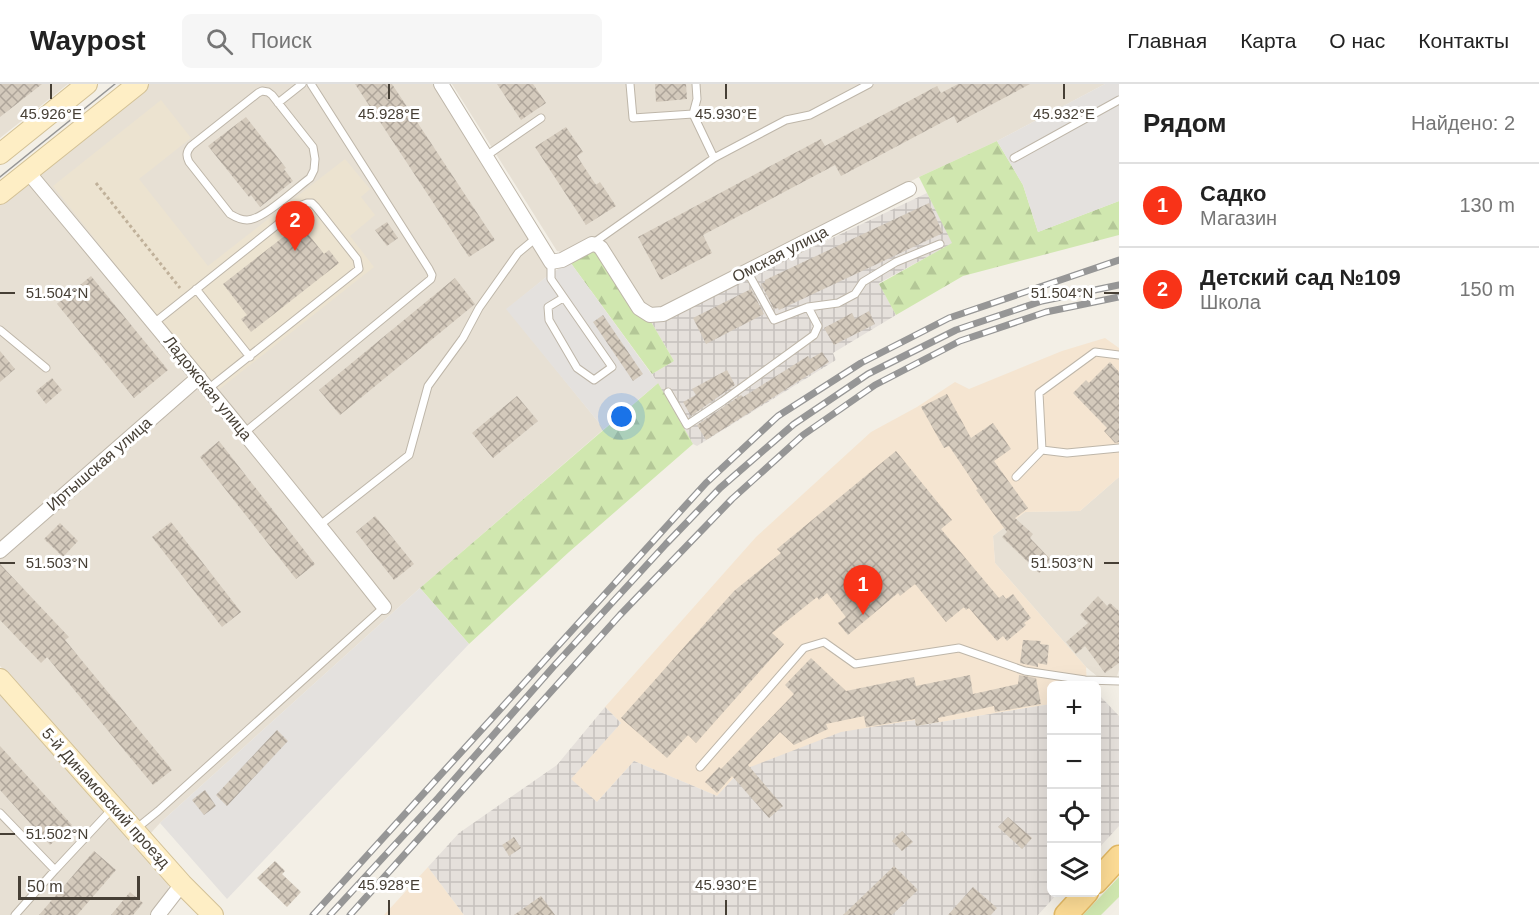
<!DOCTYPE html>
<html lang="ru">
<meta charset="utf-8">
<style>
body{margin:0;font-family:Helvetica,sans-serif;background:#f6f6f6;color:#222}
.controls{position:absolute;right:18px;bottom:18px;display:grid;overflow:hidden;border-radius:9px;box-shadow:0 6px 24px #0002}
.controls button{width:54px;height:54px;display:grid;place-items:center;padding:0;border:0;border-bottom:2px solid #e0e0e0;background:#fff;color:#222;font:30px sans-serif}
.scale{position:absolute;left:18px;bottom:15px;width:122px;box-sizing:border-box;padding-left:6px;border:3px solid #463f35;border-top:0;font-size:16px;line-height:21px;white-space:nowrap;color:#463f35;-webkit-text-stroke:4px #fff;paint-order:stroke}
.you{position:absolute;left:622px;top:333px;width:21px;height:21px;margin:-15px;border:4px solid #fff;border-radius:50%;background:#1a73e8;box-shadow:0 0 0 9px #1a73e833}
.badge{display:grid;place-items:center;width:39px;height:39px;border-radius:50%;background:#f83318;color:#fff;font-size:20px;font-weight:700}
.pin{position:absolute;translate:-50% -50px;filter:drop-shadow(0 2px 3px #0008)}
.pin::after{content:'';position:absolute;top:32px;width:21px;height:18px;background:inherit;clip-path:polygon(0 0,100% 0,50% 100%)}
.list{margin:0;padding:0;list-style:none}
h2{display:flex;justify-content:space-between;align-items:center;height:78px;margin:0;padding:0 24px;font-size:26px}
h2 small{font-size:20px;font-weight:400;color:#767676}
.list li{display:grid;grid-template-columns:39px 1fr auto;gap:18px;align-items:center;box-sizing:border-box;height:84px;padding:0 24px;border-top:2px solid #e0e0e0}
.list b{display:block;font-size:22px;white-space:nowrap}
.list p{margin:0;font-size:20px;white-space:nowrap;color:#767676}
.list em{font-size:20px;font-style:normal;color:#767676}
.icon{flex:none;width:33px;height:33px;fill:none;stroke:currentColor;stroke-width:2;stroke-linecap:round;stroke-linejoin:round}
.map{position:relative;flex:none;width:1119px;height:831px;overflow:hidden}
header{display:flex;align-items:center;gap:36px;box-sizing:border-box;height:84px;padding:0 30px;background:#fff;border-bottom:2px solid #e0e0e0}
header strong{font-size:28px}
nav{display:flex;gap:33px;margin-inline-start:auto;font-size:21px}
.search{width:420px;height:54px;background:#f6f6f6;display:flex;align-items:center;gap:15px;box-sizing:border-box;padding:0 21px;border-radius:9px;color:#767676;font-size:22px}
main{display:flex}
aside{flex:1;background:#fff}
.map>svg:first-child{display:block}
.residential{fill:#e7e0d4}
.commercial{fill:#f5e5d1}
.industrial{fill:url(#industrial-grid)}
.education{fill:#ece3d0}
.green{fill:#d0e7af}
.forest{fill:url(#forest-firs)}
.parking{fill:#e4e1de}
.building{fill:url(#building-cross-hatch)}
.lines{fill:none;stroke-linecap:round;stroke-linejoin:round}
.lane-casing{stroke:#beb6a9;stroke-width:9}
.street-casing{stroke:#beb6a9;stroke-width:16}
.secondary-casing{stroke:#d3c196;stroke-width:22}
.primary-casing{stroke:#e3b964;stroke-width:25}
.path{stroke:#c0b19a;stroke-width:3;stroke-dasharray:3 3;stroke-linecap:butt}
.lane{stroke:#fff;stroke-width:7}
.street{stroke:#fff;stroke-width:14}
.secondary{stroke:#feeec5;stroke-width:20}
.primary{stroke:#fddc95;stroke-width:22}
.tram{stroke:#969696;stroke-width:1.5}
.rail-casing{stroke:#969696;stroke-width:7}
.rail{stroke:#fff;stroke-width:4.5;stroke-dasharray:14;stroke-linecap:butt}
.ticks{fill:none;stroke:#463f35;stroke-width:2}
.labels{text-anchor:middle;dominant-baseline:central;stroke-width:6;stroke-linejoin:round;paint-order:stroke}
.street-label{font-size:16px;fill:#463f35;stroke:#fff}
.ticks-label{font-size:15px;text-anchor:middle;fill:#463f35;stroke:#fff;stroke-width:6;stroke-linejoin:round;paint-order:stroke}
</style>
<header>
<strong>Waypost</strong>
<div class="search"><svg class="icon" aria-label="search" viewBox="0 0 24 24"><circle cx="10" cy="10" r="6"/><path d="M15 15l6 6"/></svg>Поиск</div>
<nav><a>Главная</a><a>Карта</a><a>О нас</a><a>Контакты</a></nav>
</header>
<main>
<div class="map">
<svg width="1119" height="831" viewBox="0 0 1119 831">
<defs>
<pattern id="industrial-grid" width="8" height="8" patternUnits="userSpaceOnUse" patternTransform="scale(1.5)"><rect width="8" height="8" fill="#e5e0db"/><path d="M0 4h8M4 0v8" fill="none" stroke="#c6c1bd"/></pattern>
<pattern id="forest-firs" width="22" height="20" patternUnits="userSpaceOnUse" patternTransform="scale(1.5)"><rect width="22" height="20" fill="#d0e7af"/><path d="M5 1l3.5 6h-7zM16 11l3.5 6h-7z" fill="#b4c797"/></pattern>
<pattern id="building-cross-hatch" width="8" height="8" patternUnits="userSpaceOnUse" patternTransform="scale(1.5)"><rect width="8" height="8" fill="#d4cabc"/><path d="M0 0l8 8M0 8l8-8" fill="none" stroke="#aea59a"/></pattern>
</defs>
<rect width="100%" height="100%" fill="#f3efe6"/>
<path class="residential" d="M0,0H68L0,54Z
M149,0H433L550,190L507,225L604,345L420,504L160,739L150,750L0,582V118Z
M452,0H1105L997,57L919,93L662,224L650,225L643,218L602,154L594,153L566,169L557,167Z
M1119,393V586L1117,592L1098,593L1086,583L995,479L993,452L1025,428L1080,427Z
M0,607L169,798L168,810L150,831H0Z"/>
<path class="commercial" d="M1105,254L1119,264V393L1080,427L1025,428L993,452L995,479L1086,583L1087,601L1052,602L1051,620L916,642L915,637L740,687L717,712L634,677L597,718L570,695L621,639L605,623L756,453L871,348L917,323L955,298L969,305L1062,267Z
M428,783L464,831H384Z"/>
<path class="industrial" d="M927,109L953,159L879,199L896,231L833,269L836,276L697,362L693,360L652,290L674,277L650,236L662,235Z
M1096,613H1101L1119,632V742L1097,766Z
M1051,620L1052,808L1058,809L1038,831H464L428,783L459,749L557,681L605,623L621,639L571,695L597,718L634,677L717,712L740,687L841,648L915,636L916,642Z"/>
<path class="education" d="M161,16L191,54L139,95L208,182L345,75L370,105L361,113L375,131L350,152L374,183L216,308L53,102Z"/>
<path class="green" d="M1119,793V813L1101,831H1083Z"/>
<path class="forest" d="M997,57L1023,101L1038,148L1119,117V151L963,192L896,231L879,200L952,159L919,93Z
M592,167L599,168L650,236L674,277L652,290L570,178Z
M658,299L693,360L569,468L469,560L420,504Z"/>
<path class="parking" d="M1105,0H1119V117L1038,148L1023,101L997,57Z
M570,178L658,299L604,345L506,225L550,190Z
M420,504L469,560L227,815L160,739Z"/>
<path class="building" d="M0,0H42L0,33Z
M355,0H392L495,156L469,173Z
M497,0H533L546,19L521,36Z
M655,0H686L687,15L656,18Z
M958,0H1030L957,39L954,32L841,92L835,81L703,151L712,169L661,196L638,153L821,55L825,62L937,2L941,9Z
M246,33L286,84L284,85L293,97L260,123L251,111L249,113L208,62Z
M566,43L583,68L577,72L596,101L600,98L616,122L586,141L535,63Z
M929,119L943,149L779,226L778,224L774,225L761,200L765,198V196Z
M387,138L398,154L387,162L375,146Z
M300,140L324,170L329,166L339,179L251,248L241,235L247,231L223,200Z
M91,192L168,286L134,314L57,220Z
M455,194L475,220L340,331L319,306Z
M751,205L764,230L706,260L693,234Z
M869,227L875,240L834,261L824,244L852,229L855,235Z
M603,231L643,290L633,297L593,238Z
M0,267L15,285L0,298Z
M822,268L829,278L706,356L697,341L741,311L743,313L808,272L810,275Z
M1110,278L1119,288V358L1115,359L1104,347L1107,344L1073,309L1086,296L1089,299Z
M727,286L735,301L691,332L683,318L696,311L692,305Z
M52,294L62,306L46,320L36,307Z
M947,310L971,354L993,339L1011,365L994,377L1028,424L1015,434L1033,450L1030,454L1052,477L1039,489L1002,453L1007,448L976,406L978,405L949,362L944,364L921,323Z
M517,312L538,337L493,374L472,349Z
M219,357L315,480L296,495L200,373Z
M896,367L952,436L941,445L999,514L1003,511L1006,515L1013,510L1031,534L1024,539L1026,541L1007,557L1003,552L997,557L969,524L966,526L964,523L946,538L915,500L900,512L898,509L848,551L838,539L846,533L827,509L819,516L817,513L772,549L784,560L696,659L688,651L667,674L621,634L734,507L781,469L777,465Z
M375,432L414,480L394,496L356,448Z
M171,438L241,528L222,543L152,453Z
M60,439L78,457L63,473L44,455Z
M0,480L69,553L65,556L172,686L153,701L47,573L41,579L0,536Z
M1098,512L1107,522L1110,519L1119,527V579L1105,589L1085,562L1076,570L1066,558L1088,539L1080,531Z
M1023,556L1041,557L1040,560L1049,561L1047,581L1038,579V583L1020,579Z
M811,574L846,607L914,593L916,602L970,591L973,610L1018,600L1019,591L1036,594L1041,620L995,628L994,622L938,634L939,638L916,642L915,635L866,643L864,632L826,640L828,645L794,661L780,648L748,681L783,722L769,734L732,692L717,709L705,698L719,683L721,685L794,610L785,601Z
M277,646L288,657L227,722L216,711Z
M0,662L72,741L50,761L0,706Z
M205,706L216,722L204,731L192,716Z
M1008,733L1032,754L1022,765L998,743Z
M902,747L913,758L902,767L892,757Z
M514,753L521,764L509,772L502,761Z
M94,767L116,786L77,831H39Z
M275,777L285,787L282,790L301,808L287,823L257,794Z
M894,782L918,806L892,831H843Z
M973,803L997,824L991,831H948Z
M130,808L143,819L133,831H111Z
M541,812L555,831H514Z"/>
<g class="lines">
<g class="lane-casing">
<path id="lane" d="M630,0L633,34L693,30
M696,0L697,15L693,30L714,74
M262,7L268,8L272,11L313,63L315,75L314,86L310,94C296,104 263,136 247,136C240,136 235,133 230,130L189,78C186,72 186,68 191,62L258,9Z
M278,19L302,0
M486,72L541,34
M1014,74L1119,16
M592,160L714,74L786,36L810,31L869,0
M551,178V195L612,283L594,296L577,284L549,236L548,223L563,214
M196,205L250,273
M808,223L838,219L855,210L863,198L896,178L940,160
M154,239L302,121L307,119H312L316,123L357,175L359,185L208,305
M0,246L46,284
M668,308L687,341L723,317L814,251L818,242L808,223L774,236L747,187
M244,349L431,195L432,191L429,185L311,0
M1042,366L1067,369L1119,364
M1016,393L1042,366L1039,309L1095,268L1119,271
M320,441L409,371L428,302L463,254L479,224L518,169L536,154
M700,683L804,564L824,558L855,580L959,564L1025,587L1085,596L1119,597
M0,729L55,786L112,725
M137,744L158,727L384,523
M15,831L55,786"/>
</g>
<g class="street-casing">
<path id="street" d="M441,0L551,178L562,176L592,160L597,161L601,164L639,224L650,231L663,230L909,105
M28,88C148,232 268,376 384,523
M0,467L199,293
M158,831L182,800"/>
</g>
<g class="secondary-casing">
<path id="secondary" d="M0,70L87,0
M0,110L138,0
M0,595L182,800L213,831"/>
</g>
<g class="primary-casing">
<path id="primary" d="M1096,798L1119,773
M1066,831L1087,808"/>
</g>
<path class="path" d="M96,99L180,204"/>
<use href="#lane" class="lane"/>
<use href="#street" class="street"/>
<use href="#secondary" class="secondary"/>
<use href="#primary" class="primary"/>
<path class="tram" d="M0,93L115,0"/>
<g class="rail-casing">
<path id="rail" d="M313,831L706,399L778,332L861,279L949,234L1119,176
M330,831L438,714L554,582L666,460L720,404L794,340L868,290L956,246L1042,217L1119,201
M350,831L620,531L732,415L803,351L875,301L960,257L1046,228L1119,213"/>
</g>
<use href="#rail" class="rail"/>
</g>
<path class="ticks" d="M51,0V15M389,0V15M726,0V15M1064,0V15M0,209H15M1104,209H1119M0,479H15M1104,479H1119M0,750H15M389,816V831M726,816V831"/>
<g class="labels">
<g class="street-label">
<text transform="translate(780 170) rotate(-27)">Омская улица</text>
<text transform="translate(208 304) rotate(51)">Ладожская улица</text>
<text transform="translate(99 380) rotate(-41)">Иртышская улица</text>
<text transform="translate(106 714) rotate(48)">5-й Динамовский проезд</text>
</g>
</g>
<g class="ticks-label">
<text x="51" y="35">45.926°E</text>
<text x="389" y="35">45.928°E</text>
<text x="726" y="35">45.930°E</text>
<text x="1064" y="35">45.932°E</text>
<text x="57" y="214">51.504°N</text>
<text x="1062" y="214">51.504°N</text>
<text x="57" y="484">51.503°N</text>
<text x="1062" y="484">51.503°N</text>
<text x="57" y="755">51.502°N</text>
<text x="389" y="806">45.928°E</text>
<text x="726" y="806">45.930°E</text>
</g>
</svg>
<div class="controls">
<button>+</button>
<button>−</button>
<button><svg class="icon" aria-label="locate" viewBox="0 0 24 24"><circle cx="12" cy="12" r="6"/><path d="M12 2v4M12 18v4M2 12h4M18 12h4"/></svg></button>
<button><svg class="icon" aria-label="layers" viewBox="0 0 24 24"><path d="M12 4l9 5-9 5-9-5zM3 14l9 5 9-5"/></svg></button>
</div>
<div class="scale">50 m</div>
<div class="you"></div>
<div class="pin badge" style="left:863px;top:531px">1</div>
<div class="pin badge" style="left:295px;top:167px">2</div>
</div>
<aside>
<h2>Рядом<small>Найдено: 2</small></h2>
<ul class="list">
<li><span class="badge">1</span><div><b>Садко</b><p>Магазин</p></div><em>130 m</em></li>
<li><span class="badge">2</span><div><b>Детский сад №109</b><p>Школа</p></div><em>150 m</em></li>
</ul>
</aside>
</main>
